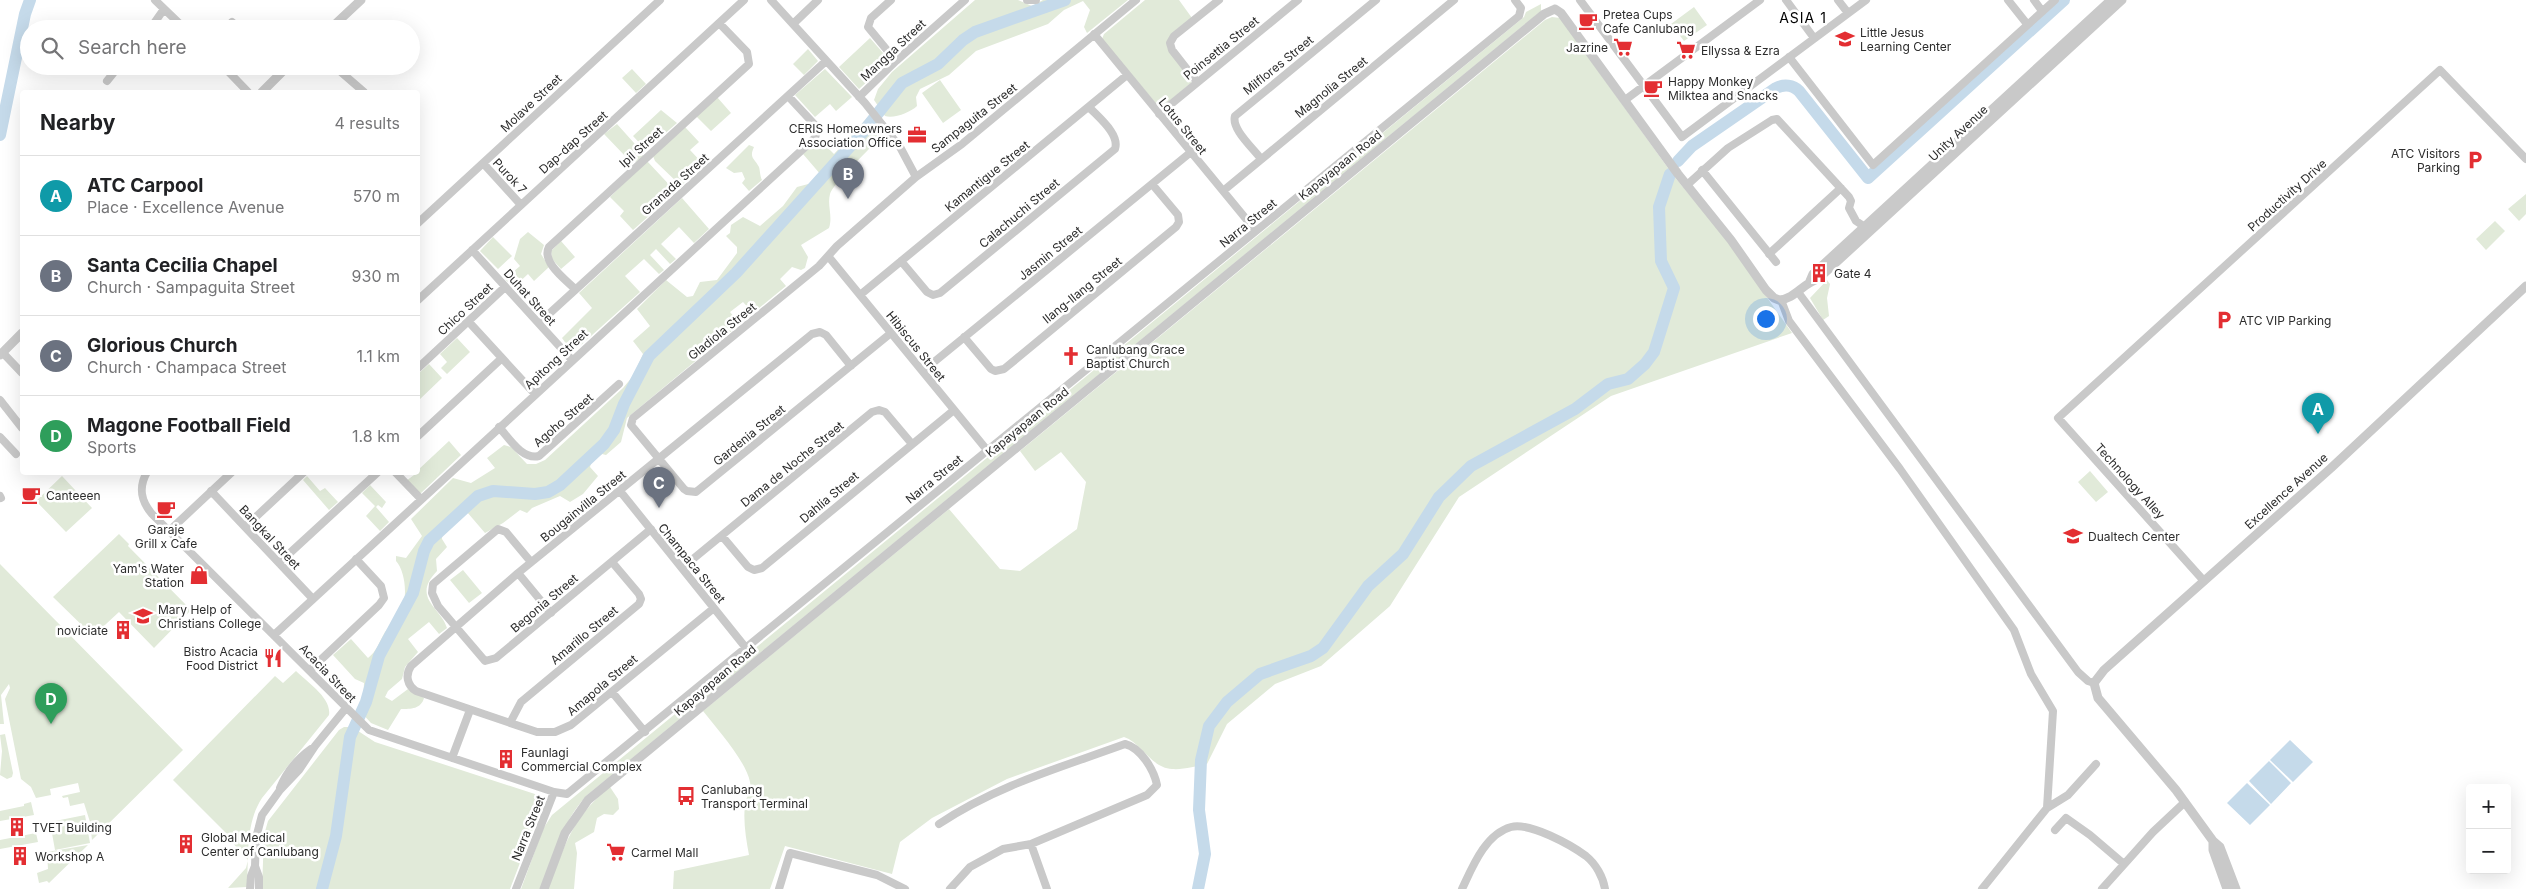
<!DOCTYPE html>
<meta charset="utf-8">
<style>
body{margin:0;font-family:Inter,sans-serif;background:#f6f6f6;color:#202124}
.controls{position:absolute;right:15px;bottom:15px;display:grid;overflow:hidden;border-radius:5px;box-shadow:0 5px 20px #0002}
.controls button{width:45px;height:45px;display:grid;place-items:center;padding:0;border:0;border-bottom:1px solid #e0e0e0;background:#fff;color:#202124;font:25px sans-serif}
.you{position:absolute;left:1765px;top:318px;width:18px;height:18px;margin:-12px;border:4px solid #fff;border-radius:50%;background:#1a73e8;box-shadow:0 0 0 8px #1a73e833}
.badge{display:grid;place-items:center;width:32px;height:32px;border-radius:50%;background:#1a73e8;color:#fff;font-size:16px;font-weight:700}
.pin{position:absolute;translate:-50% -41px;filter:drop-shadow(0 1px 2px #0008)}
.pin::after{content:'';position:absolute;top:26px;width:18px;height:15px;background:inherit;clip-path:polygon(0 0,100% 0,50% 100%)}
.list{margin:0;padding:0;list-style:none}
h2{display:flex;justify-content:space-between;align-items:center;height:65px;margin:0;padding:0 20px;font-size:21px}
h2 small{font-size:16px;font-weight:400;color:#757577}
.list li{display:grid;grid-template-columns:32px 1fr auto;gap:15px;align-items:center;box-sizing:border-box;height:80px;padding:0 20px;border-top:1px solid #e0e0e0}
.list b{display:block;font-size:19px;white-space:nowrap}
.list p{margin:0;font-size:16px;white-space:nowrap;color:#757577}
.list em{font-size:16px;font-style:normal;color:#757577}
.icon{flex:none;width:28px;height:28px;fill:none;stroke:currentColor;stroke-width:2;stroke-linecap:round;stroke-linejoin:round}
.map{position:relative;flex:none;width:2526px;height:889px;overflow:hidden}
.search{position:absolute;background:#fff;box-shadow:0 5px 20px #0002;left:20px;top:20px;width:400px;height:55px;display:flex;align-items:center;gap:12px;box-sizing:border-box;padding:0 18px;border-radius:28px;color:#757577;font-size:19px}
.panel{position:absolute;background:#fff;box-shadow:0 5px 20px #0002;left:20px;top:90px;width:400px;height:385px;border-radius:5px}
.map>svg:first-child{display:block}
.green{fill:#e1ead9}
.water{fill:#c5daea}
.lines{fill:none;stroke-linecap:round;stroke-linejoin:round}
.river{stroke:#c5daea;stroke-width:12}
.minor{stroke:#c9c9c9;stroke-width:8}
.tertiary{stroke:#c9c9c9;stroke-width:9}
.labels{text-anchor:middle;dominant-baseline:central;stroke-width:5;stroke-linejoin:round;paint-order:stroke}
.poi-label{font-size:12px;fill:#2c2c2c;stroke:#fff;text-anchor:start}
.street-label{font-size:12px;fill:#2c2c2c;stroke:#fff}
.neighbourhood-label{font-size:14px;letter-spacing:1px;fill:#000;stroke:#fff}
</style>
<div class="map">
<svg width="2526" height="889" viewBox="0 0 2526 889">
<rect width="100%" height="100%" fill="#fff"/>
<path class="green" d="M975,0H1018L1032,6L1043,0H1128L1087,33L1084,27L1090,10L1083,1L1064,10L1048,24L976,51L949,75L920,89L916,97L917,106C911,112 894,119 885,116L874,100L878,89L892,72Z
M1145,0H1179L1192,18C1182,26 1164,34 1168,49L1190,79L1191,83L1162,107L1158,106L1102,39L1104,34Z
M1541,4V11L586,796C562,823 553,856 540,889H521L543,829L552,815L1524,17L1526,12Z
M1694,7L1707,25L1684,41L1671,24Z
M1552,17L1560,18L1673,175L1726,239L1792,333L1611,396L1459,497L1390,606L1321,666L1275,684L1227,724L1207,764C1196,766 1183,770 1172,769C1151,768 1142,743 1124,737L1007,779L932,818L900,842L892,874L785,846L770,889H673L674,871L749,855C746,839 743,821 745,805C746,797 752,790 750,782C746,761 717,729 703,711L949,509L1000,569L1020,571L1077,529L1086,482L1061,452L1035,471L1020,451L1545,20Z
M870,38L890,61L859,89L839,67Z
M808,49L818,61L804,75L793,64Z
M632,69L646,84L636,93L622,78Z
M825,69L852,97L836,111L830,104L815,117L795,95Z
M940,80L961,110L943,123L922,93Z
M717,97L731,113L711,131L696,116Z
M661,110L677,123L646,150L633,136Z
M867,118H869L882,136C873,145 832,185 830,194C827,206 833,216 829,228L801,245L808,257L805,268L801,270L792,267L780,279L786,286L753,313L743,302L730,312L740,324L627,418L621,442L606,455L602,454L592,460L590,467L598,476L583,494L570,502L560,496L532,508L527,513L520,510L503,523L485,533L467,512C456,517 443,526 442,539L447,547L436,559L437,571C411,598 441,607 447,628L439,634L429,622L408,639L418,652L405,667L402,679L388,691L385,697L392,701L408,689L424,698C421,709 411,709 401,709L388,730L371,723L359,710L363,703L364,683L355,679L333,655L351,639L368,658C377,651 379,642 385,632C389,626 394,622 398,617C409,602 406,572 396,561V556L406,558L422,536L411,519L453,478L471,483L495,468L487,458L504,445L511,447L527,464H536L545,460L623,388L633,376L643,354L633,341L650,326L637,309L666,280L687,297L693,296L700,282L717,280L737,253V247L726,236L730,233L731,225L743,217L760,226L783,206L797,187L812,183L821,175L803,154L819,139L834,154Z
M617,124L643,153V156L636,162L629,155L626,157L604,134Z
M685,127L699,142L690,150L704,165L681,186L655,161L653,156Z
M749,145L754,147C749,158 754,158 759,167C760,170 760,176 762,180L749,191L742,183L745,179L742,172L734,173L726,168Z
M647,161L676,192L633,230L620,216L624,211L610,197Z
M2526,194V214L2519,221L2508,209Z
M682,198L709,229L694,243L679,227L661,244L676,259L670,264L656,249L650,255L664,270L659,274L644,259L625,276L640,292L581,345L575,349L567,345L562,338L592,308L579,293Z
M2495,221L2505,231L2486,250L2476,239Z
M528,232L544,245L541,254L549,267L534,281L528,274L513,288L505,279L520,266L514,259L520,239Z
M493,237L512,256L498,269L480,251Z
M561,241L575,257L561,269L552,259L551,251Z
M1827,280L1830,284L1827,298L1829,316L1823,320L1810,298Z
M457,338L470,352L447,374L441,368L447,362L440,354Z
M429,364L442,378L418,401V374Z
M449,441L461,455L420,494L406,481L418,472V470Z
M2090,471L2108,492L2096,502L2078,482Z
M62,476L92,508L66,532L36,501Z
M307,476L320,491L325,488L338,502L329,510L303,480Z
M370,485L386,502L382,508L378,505L376,507L389,522L380,531L366,516L375,506L362,493Z
M119,534L129,544L128,546L191,610L154,648L119,612L93,636L53,597Z
M0,564L183,750L92,840L90,822L84,803L70,806L68,797L63,798L62,796L80,792L78,783L50,789L51,795L36,798L31,787L21,779L5,699L10,688L9,684L1,695L4,724H0Z
M463,570L482,593L469,603L450,580Z
M296,671C307,682 332,698 329,715L262,798C245,824 249,857 247,887L228,888L246,868L248,860L230,840L231,838L173,780L275,676L283,683Z
M344,727H352L375,742L538,795L541,802L540,810L510,889H262L264,835L268,821L339,730Z
M5,734L13,773L12,777L7,779L0,775L2,751L0,735Z
M610,787L618,799L619,809L613,815L604,814L597,818L594,832L575,843L577,853L574,889H548C565,845 572,817 610,787Z
M31,802L34,815L0,821V811L24,806V804Z
M85,815L90,843L55,850L50,822Z
M36,833L38,842L0,849V840Z
M88,845L49,883L47,881L39,883L37,873L48,869L47,852Z"/>
<path class="water" d="M2290,740L2313,762L2293,782L2270,760Z
M2269,761L2291,783L2271,804L2249,781Z
M2247,783L2270,805L2250,825L2227,803Z"/>
<g class="lines">
<path class="river" d="M0,135L25,14L30,0
M1678,161L1692,146L1776,88C1784,84 1793,85 1799,91L1868,178L2064,0
M322,889L336,836L350,737L366,702L379,656L413,593L424,551L429,541L478,496L493,491L535,494L548,492L560,485L604,444L614,430L624,404L649,356L736,273L863,132L902,83L938,64L963,40L975,32L1065,0
M1198,889L1205,854L1199,810L1201,760L1209,726L1227,702L1260,674L1311,656L1323,648L1368,586L1403,554L1439,497L1471,466L1575,409L1608,384L1628,379L1645,364L1654,352L1674,288L1661,261L1659,207L1670,174"/>
<path class="minor" d="M155,0L185,29
M771,0L865,103L900,147L916,177
M891,0L871,18L868,27L896,61
M1027,0H1036
M1580,0L1682,137L1866,0
M1786,0L1814,38
M1838,0L1848,13
M2008,0L2027,24
M2034,0L2042,11
M339,21L347,29
M232,22L240,29
M793,24L818,0
M150,29L164,9
M1094,34L1256,231
M1789,57L1873,165L2055,0
M223,66L248,92
M334,66L364,92
M390,66L392,68
M107,81L119,66
M1197,82L1172,50L1170,43L1174,36L1219,0
M859,97L896,61L965,0
M1625,100L1760,0
M1159,114L1298,0
M1261,159C1253,148 1231,129 1235,116L1376,0
M483,163L521,205
M1702,170L1776,262
M1687,185L1728,148L1772,120L1777,119L1849,197L1851,201L1849,208L1856,221L1865,227
M1223,191L1454,0
M418,223L660,0
M472,250L572,360
M1769,254L1841,188
M828,256L987,450
M901,261L927,292L933,295L940,293L1115,149C1120,134 1098,117 1089,107
M575,289C566,280 541,262 549,247L749,64L747,52L719,23
M1798,292L2078,672L2088,681L2094,683
M860,295L1127,75
M418,300L744,0
M1781,300L1789,321L1900,469L2014,630L2031,674L2053,711L2047,808L1982,889
M468,321L535,394
M539,323L826,61
M891,333L696,492L687,491L684,489L631,425L633,418L819,266L837,246L916,177L962,144L1136,0
M964,337L991,369L995,371L1004,369L1176,227L1179,222L1178,215L1152,184
M3,353L22,373
M418,368L505,287
M923,371L1191,152
M0,400L22,428
M499,427C509,438 522,460 539,456L619,384
M418,436L502,358
M0,437L16,454
M147,472C138,488 141,501 152,514L369,730L554,792L567,794L1519,16L1521,8L1515,0
M395,472L421,499
M211,491L313,599
M620,491L746,648
M0,496L1,498
M245,527L304,472
M169,531L232,472
M722,536L748,567L754,570L762,568L954,410
M531,562L506,532L498,529L433,584L432,593L438,606L485,661L496,658L651,529
M279,563L378,472
M682,568L872,412L879,410L885,412L912,444
M518,573L551,613
M2204,581L2058,418L2440,70L2526,159
M714,608L571,725L555,732H537L416,691C407,685 405,675 411,666L518,573L812,334L820,332L826,335L851,366
M274,635L815,138L817,131L815,125L788,96
M310,670L379,605L384,598L381,586L356,559
M612,692L645,732
M510,723L521,702L639,604L641,599L639,594L612,562
M452,758L470,710
M280,788C287,771 297,759 311,749
M2047,808L2068,795L2096,764
M939,824C995,786 1062,767 1125,744C1141,748 1154,770 1157,785L1147,795L1031,844L1003,849L970,867L950,889
M2055,830L2066,818L2090,835L2124,864
M1031,844L1047,889
M250,889L251,876L255,866
M259,889V877L255,866L256,838L262,815L280,790L299,770L315,746L346,708
M516,889L554,792
M779,889L790,853L877,875L905,889
M1462,889C1472,868 1485,834 1511,827C1530,822 1571,845 1586,856C1596,864 1603,877 1605,889
M2102,889L2153,832L2185,802"/>
<path class="tertiary" d="M1555,9L1561,13L1678,174L1731,240L1766,290L1774,298L1779,300C1795,299 1803,283 1818,279L2122,0
M330,29L361,0
M262,92L288,66
M1810,281L1813,274L2111,0
M0,355L22,333
M2213,841V850L2227,889
M544,889L565,833L588,800L1544,14L1555,9
M2236,889L2220,847L2213,841L2176,790L2098,698L2094,683L2104,670L2331,468L2526,286"/>
</g>
<defs>
<g id="cafe-bare" transform="scale(1.5)"><path d="M-5.5-4.5H6V0H3Q3 3.5 0 3.5H-2.5Q-5.5 3.5-5.5 0ZM3-3.2v2h1.7v-2ZM-6 4.5H4V6H-6Z" fill="#e32e32" stroke="#fff" stroke-width="2.5" paint-order="stroke"/></g>
<g id="school-bare" transform="scale(1.5)"><path d="M0-5L7-2L0 1L-7-2ZM-4 1L0 2.5L4 1V4Q0 6-4 4Z" fill="#e32e32" stroke="#fff" stroke-width="2.5" paint-order="stroke"/></g>
<g id="supermarket-bare" transform="scale(1.5)"><path d="M-6-5.5h2.5l.6 2H6L4.5 2H-2.5L-4.4-4H-6ZM-1.5 3.2a1.3 1.3 0 1 0 .1 0ZM3 3.2a1.3 1.3 0 1 0 .1 0Z" fill="#e32e32" stroke="#fff" stroke-width="2.5" paint-order="stroke"/></g>
<g id="office-bare" transform="scale(1.5)"><path d="M-6-3h4V-5.5h4V-3h4V5H-6ZM-1-4.5V-3h2v-1.5ZM-6 0V1H6V0Z" fill="#e32e32" stroke="#fff" stroke-width="2.5" paint-order="stroke"/></g>
<g id="parking-bare" transform="scale(1.5)"><path d="M-3.5-5.5H1a3.5 3.5 0 0 1 0 7H-1V5.5H-3.5ZM-1-3.4V-.6H.8a1.4 1.4 0 0 0 0-2.8Z" fill="#e32e32" stroke="#fff" stroke-width="2.5" paint-order="stroke"/></g>
<g id="building-bare" transform="scale(1.5)"><path d="M-4-6H4V6H1V3H-1V6H-4ZM-2.5-4.3h1.7v1.8h-1.7ZM.8-4.3h1.7v1.8H.8ZM-2.5-1h1.7V.8h-1.7ZM.8-1h1.7V.8H.8Z" fill="#e32e32" stroke="#fff" stroke-width="2.5" paint-order="stroke"/></g>
<g id="church-bare" transform="scale(1.5)"><path d="M-1.2-6h2.4v3.5h3.3v2.4h-3.3V6h-2.4V-.1h-3.3v-2.4h3.3Z" fill="#e32e32" stroke="#fff" stroke-width="2.5" paint-order="stroke"/></g>
<g id="shop-bare" transform="scale(1.5)"><path d="M-5-2.5h2.3a2.7 3.5 0 0 1 5.4 0H5L5.5 6h-11ZM-1.5-2.5h3a1.5 2.3 0 0 0-3 0Z" fill="#e32e32" stroke="#fff" stroke-width="2.5" paint-order="stroke"/></g>
<g id="university-bare" transform="scale(1.5)"><path d="M0-5L7-2L0 1L-7-2ZM-4 1L0 2.5L4 1V4Q0 6-4 4Z" fill="#e32e32" stroke="#fff" stroke-width="2.5" paint-order="stroke"/></g>
<g id="restaurant-bare" transform="scale(1.5)"><path d="M-5-6h1v4h1v-4h1v4h1v-4h1v5L-1.5 .5V6h-2V.5L-5-1ZM5-6V6H3V1.5H1.5Q1.5-4 5-6Z" fill="#e32e32" stroke="#fff" stroke-width="2.5" paint-order="stroke"/></g>
<g id="bus-bare" transform="scale(1.5)"><path d="M-5-6H5V4H4V6H2V4H-2V6H-4V4H-5ZM-3.5-4V0h7V-4ZM-3.5 1.2v1.5H-2V1.2ZM2 1.2v1.5H3.5V1.2Z" fill="#e32e32" stroke="#fff" stroke-width="2.5" paint-order="stroke"/></g>
</defs>
<g fill-rule="evenodd">
<use href="#cafe-bare" x="1588" y="21"/>
<use href="#school-bare" x="1845" y="39"/>
<use href="#supermarket-bare" x="1623" y="47"/>
<use href="#supermarket-bare" x="1686" y="50"/>
<use href="#cafe-bare" x="1653" y="88"/>
<use href="#office-bare" x="917" y="135"/>
<use href="#parking-bare" x="2475" y="160"/>
<use href="#building-bare" x="1819" y="273"/>
<use href="#parking-bare" x="2224" y="320"/>
<use href="#church-bare" x="1071" y="356"/>
<use href="#cafe-bare" x="31" y="495"/>
<use href="#cafe-bare" x="166" y="509"/>
<use href="#school-bare" x="2073" y="536"/>
<use href="#shop-bare" x="199" y="575"/>
<use href="#university-bare" x="143" y="616"/>
<use href="#building-bare" x="123" y="630"/>
<use href="#restaurant-bare" x="273" y="658"/>
<use href="#building-bare" x="506" y="759"/>
<use href="#bus-bare" x="686" y="796"/>
<use href="#building-bare" x="17" y="827"/>
<use href="#building-bare" x="186" y="844"/>
<use href="#supermarket-bare" x="616" y="852"/>
<use href="#building-bare" x="20" y="856"/>
</g>
<g class="labels">
<g class="poi-label">
<text x="1603" y="14">Pretea Cups<tspan x="1603" dy="14">Cafe Canlubang</tspan></text>
<text x="1860" y="32">Little Jesus<tspan x="1860" dy="14">Learning Center</tspan></text>
<text x="1608" y="47" text-anchor="end">Jazrine</text>
<text x="1701" y="50">Ellyssa &amp; Ezra</text>
<text x="1668" y="81">Happy Monkey<tspan x="1668" dy="14">Milktea and Snacks</tspan></text>
<text x="902" y="128" text-anchor="end">CERIS Homeowners<tspan x="902" dy="14">Association Office</tspan></text>
<text x="2460" y="153" text-anchor="end">ATC Visitors<tspan x="2460" dy="14">Parking</tspan></text>
<text x="1834" y="273">Gate 4</text>
<text x="2239" y="320">ATC VIP Parking</text>
<text x="1086" y="349">Canlubang Grace<tspan x="1086" dy="14">Baptist Church</tspan></text>
<text x="46" y="495">Canteeen</text>
<text x="166" y="529" text-anchor="middle">Garaje<tspan x="166" dy="14">Grill x Cafe</tspan></text>
<text x="2088" y="536">Dualtech Center</text>
<text x="184" y="568" text-anchor="end">Yam's Water<tspan x="184" dy="14">Station</tspan></text>
<text x="158" y="609">Mary Help of<tspan x="158" dy="14">Christians College</tspan></text>
<text x="108" y="630" text-anchor="end">noviciate</text>
<text x="258" y="651" text-anchor="end">Bistro Acacia<tspan x="258" dy="14">Food District</tspan></text>
<text x="521" y="752">Faunlagi<tspan x="521" dy="14">Commercial Complex</tspan></text>
<text x="701" y="789">Canlubang<tspan x="701" dy="14">Transport Terminal</tspan></text>
<text x="32" y="827">TVET Building</text>
<text x="201" y="837">Global Medical<tspan x="201" dy="14">Center of Canlubang</tspan></text>
<text x="631" y="852">Carmel Mall</text>
<text x="35" y="856">Workshop A</text>
</g>
<g class="street-label">
<text transform="translate(1221 48) rotate(-39)">Poinsettia Street</text>
<text transform="translate(893 50) rotate(-43)">Mangga Street</text>
<text transform="translate(1278 65) rotate(-39)">Milflores Street</text>
<text transform="translate(1331 87) rotate(-39)">Magnolia Street</text>
<text transform="translate(531 103) rotate(-43)">Molave Street</text>
<text transform="translate(974 118) rotate(-38)">Sampaguita Street</text>
<text transform="translate(1183 126) rotate(51)">Lotus Street</text>
<text transform="translate(1958 133) rotate(-43)">Unity Avenue</text>
<text transform="translate(573 142) rotate(-42)">Dap-dap Street</text>
<text transform="translate(641 147) rotate(-42)">Ipil Street</text>
<text transform="translate(1340 165) rotate(-39)">Kapayapaan Road</text>
<text transform="translate(510 176) rotate(47)">Purok 7</text>
<text transform="translate(987 176) rotate(-39)">Kamantigue Street</text>
<text transform="translate(675 184) rotate(-42)">Granada Street</text>
<text transform="translate(2287 195) rotate(-42)">Productivity Drive</text>
<text transform="translate(1019 213) rotate(-40)">Calachuchi Street</text>
<text transform="translate(1248 223) rotate(-39)">Narra Street</text>
<text transform="translate(1050 253) rotate(-39)">Jasmin Street</text>
<text transform="translate(1082 290) rotate(-39)">Ilang-Ilang Street</text>
<text transform="translate(530 297) rotate(48)">Duhat Street</text>
<text transform="translate(465 309) rotate(-43)">Chico Street</text>
<text transform="translate(722 331) rotate(-39)">Gladiola Street</text>
<text transform="translate(916 346) rotate(51)">Hibiscus Street</text>
<text transform="translate(556 359) rotate(-43)">Apitong Street</text>
<text transform="translate(563 420) rotate(-41)">Agoho Street</text>
<text transform="translate(1027 422) rotate(-39)">Kapayapaan Road</text>
<text transform="translate(749 435) rotate(-39)">Gardenia Street</text>
<text transform="translate(792 464) rotate(-39)">Dama de Noche Street</text>
<text transform="translate(934 479) rotate(-39)">Narra Street</text>
<text transform="translate(2130 481) rotate(48)">Technology Alley</text>
<text transform="translate(2286 491) rotate(-42)">Excellence Avenue</text>
<text transform="translate(829 497) rotate(-40)">Dahlia Street</text>
<text transform="translate(583 506) rotate(-39)">Bougainvilla Street</text>
<text transform="translate(270 537) rotate(47)">Bangkal Street</text>
<text transform="translate(692 563) rotate(51)">Champaca Street</text>
<text transform="translate(544 603) rotate(-40)">Begonia Street</text>
<text transform="translate(584 635) rotate(-40)">Amarillo Street</text>
<text transform="translate(328 673) rotate(46)">Acacia Street</text>
<text transform="translate(715 680) rotate(-40)">Kapayapaan Road</text>
<text transform="translate(602 685) rotate(-40)">Amapola Street</text>
<text transform="translate(528 828) rotate(-68)">Narra Street</text>
</g>
<g class="neighbourhood-label">
<text x="1803" y="17">ASIA 1</text>
</g>
</g>
</svg>
<div class="controls">
<button>+</button>
<button>−</button>
</div>
<div class="you"></div>
<div class="pin badge" style="left:2318px;top:434px;background:#0f9aa8">A</div>
<div class="pin badge" style="left:848px;top:199px;background:#6b7280">B</div>
<div class="pin badge" style="left:659px;top:508px;background:#6b7280">C</div>
<div class="pin badge" style="left:51px;top:724px;background:#2e9e5b">D</div>
<div class="search"><svg class="icon" aria-label="search" viewBox="0 0 24 24"><circle cx="10" cy="10" r="6"/><path d="M15 15l6 6"/></svg>Search here</div>
<section class="panel">
<h2>Nearby<small>4 results</small></h2>
<ul class="list">
<li><span class="badge" style="background:#0f9aa8">A</span><div><b>ATC Carpool</b><p>Place · Excellence Avenue</p></div><em>570 m</em></li>
<li><span class="badge" style="background:#6b7280">B</span><div><b>Santa Cecilia Chapel</b><p>Church · Sampaguita Street</p></div><em>930 m</em></li>
<li><span class="badge" style="background:#6b7280">C</span><div><b>Glorious Church</b><p>Church · Champaca Street</p></div><em>1.1 km</em></li>
<li><span class="badge" style="background:#2e9e5b">D</span><div><b>Magone Football Field</b><p>Sports</p></div><em>1.8 km</em></li>
</ul>
</section>
</div>
